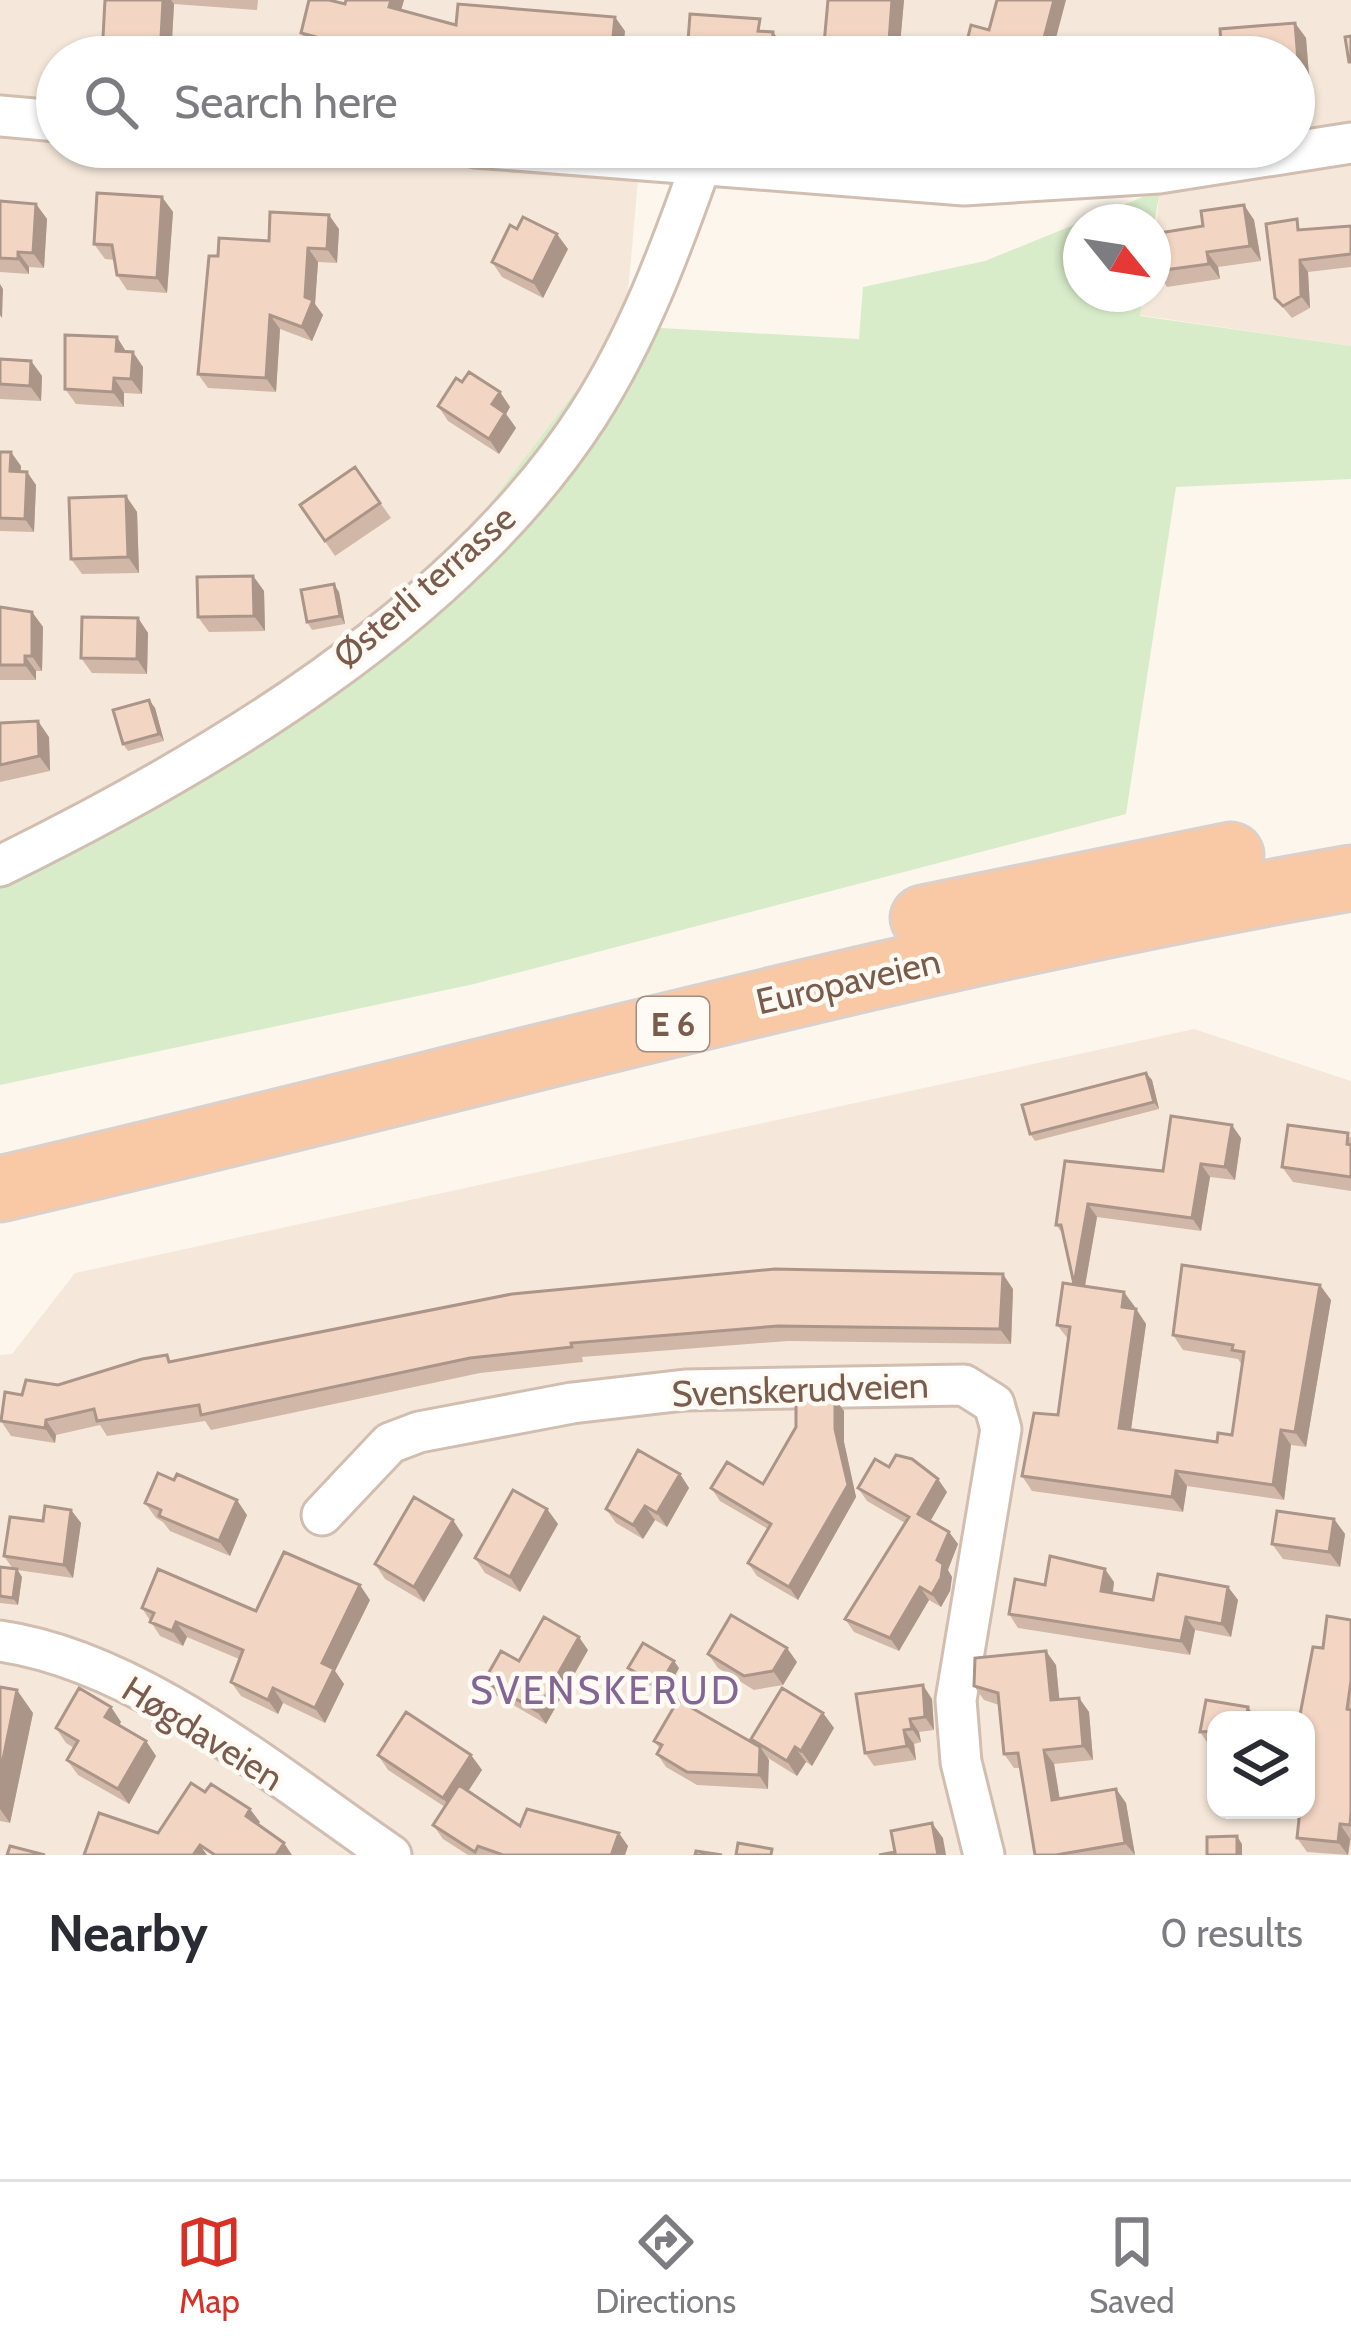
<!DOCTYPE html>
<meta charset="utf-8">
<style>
body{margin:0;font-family:Cabin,sans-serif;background:#f7f7f7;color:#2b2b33}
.controls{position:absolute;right:36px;bottom:36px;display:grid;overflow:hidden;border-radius:24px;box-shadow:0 3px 9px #0004}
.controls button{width:108px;height:108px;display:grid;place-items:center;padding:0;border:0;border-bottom:3px solid #e1e1e2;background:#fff;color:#2b2b33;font:60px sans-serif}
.compass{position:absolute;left:1063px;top:204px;width:108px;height:108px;border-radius:50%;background:#fff;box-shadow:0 3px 9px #0004;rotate:120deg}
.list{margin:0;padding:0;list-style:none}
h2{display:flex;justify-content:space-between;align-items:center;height:156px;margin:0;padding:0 48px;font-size:51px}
h2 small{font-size:39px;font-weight:400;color:#7c7c81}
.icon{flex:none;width:66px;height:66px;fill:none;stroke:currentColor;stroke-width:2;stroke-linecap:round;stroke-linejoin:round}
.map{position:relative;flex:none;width:1351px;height:1855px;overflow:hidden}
.search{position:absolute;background:#fff;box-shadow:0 3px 9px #0004;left:36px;right:36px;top:36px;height:132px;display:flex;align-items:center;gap:30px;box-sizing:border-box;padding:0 42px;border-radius:66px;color:#7c7c81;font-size:45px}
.sheet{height:324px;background:#fff}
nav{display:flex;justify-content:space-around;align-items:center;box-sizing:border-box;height:168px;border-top:3px solid #e1e1e2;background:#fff;font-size:33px;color:#7c7c81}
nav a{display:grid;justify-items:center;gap:6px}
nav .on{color:#d93025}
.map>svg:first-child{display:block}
.residential{fill:#f5e8da;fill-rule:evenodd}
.green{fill:#d8ecc9}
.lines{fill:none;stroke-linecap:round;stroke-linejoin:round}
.minor-casing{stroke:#d1beb0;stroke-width:45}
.trunk-casing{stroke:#dad1cd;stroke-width:69}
.minor{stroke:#fff;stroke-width:39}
.trunk{stroke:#f9c8a4;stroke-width:63}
.wall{fill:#d1b7a8}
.shaded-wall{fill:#aa9588}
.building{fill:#f3d5c3;stroke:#aa9588;stroke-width:3}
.labels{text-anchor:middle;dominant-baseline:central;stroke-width:9;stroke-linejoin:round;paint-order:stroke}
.shield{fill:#fffaf3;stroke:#a28b7f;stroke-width:3}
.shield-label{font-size:33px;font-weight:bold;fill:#7a5c4d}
.street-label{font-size:36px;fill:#7a5c4d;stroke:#fffaf3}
.neighbourhood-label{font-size:39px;letter-spacing:3px;fill:#846695;stroke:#fffaf3}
</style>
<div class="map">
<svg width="1351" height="1855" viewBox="0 0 1351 1855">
<rect width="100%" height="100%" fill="#fdf6ec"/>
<path class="residential" d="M0,0H1351V346L1139,315L1142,294H1153L1159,190L855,147H1294V57H57V147H641L625,326L462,540L289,690L0,860Z
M1194,1029L1351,1081V1855H0V1355L12,1354L75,1273ZM1216,1720H1306V1810H1216Z"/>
<path class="green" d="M1160,190L1153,231V222H1081Z
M1081,222V294H1142L1140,316L1351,346V479L1176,487L1126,814L474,984L0,1085V860L289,690L462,540L625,326L859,339L863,287L985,261Z"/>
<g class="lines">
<g class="minor-casing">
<path id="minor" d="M0,116L57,121
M475,147L964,185L1159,173L1351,143
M0,866C210,763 458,616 588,415C638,337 669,254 700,167
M322,1515L390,1443L419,1432L572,1403L685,1390L964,1385L994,1404L1001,1429L956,1700L961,1762L984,1855
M0,1641C139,1661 277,1777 391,1855"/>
</g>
<g class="trunk-casing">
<path id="trunk" d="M923,918L1231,855
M0,1189C450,1084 895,958 1351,878"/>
</g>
<use href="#minor" class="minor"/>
<use href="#trunk" class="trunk"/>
</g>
<path class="wall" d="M105,0H258L257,10L174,4L171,57H103Z
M346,0H404L401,10L456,25L625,31L622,57H348L311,47L301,33L345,4Z
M904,0L899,56L862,53V57H833L824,44Z
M1295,23L1306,38L1310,88L1294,90Z
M162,197L173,212L167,293L127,290L117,275L115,260L105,259L94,244Z
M0,201L36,204L47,219L44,268L29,267V274L0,272Z
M1244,205L1254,220L1261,261L1218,267L1220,279L1167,287L1157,271L1203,226Z
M1351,226V267L1308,272L1310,308L1292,318L1275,298L1304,229Z
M339,229L337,263L318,262L315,304L323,315L312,341L280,329L276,392L208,388L198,374L218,256L269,241Z
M517,229L568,249L543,298L502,277L492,262Z
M127,351L143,367L142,394L124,393V407L76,404L65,389Z
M0,359L31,361L42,376L41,401L0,399Z
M462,382L500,392L510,407L506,414L516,428L499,454L448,421L438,406Z
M0,452L21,466L20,471L27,472L36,485L34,532L0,531Z
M355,467L391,518L335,556L300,505Z
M126,496L137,512L139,573L82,574L71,559Z
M253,576L264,591L265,631L209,632L198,617Z
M339,592L345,624L312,630L307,622Z
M0,607L32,612L43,627L42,671H36V680H0Z
M138,618L148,633L147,674L92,673L81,658Z
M149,700L155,708L164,741L128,751L123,744Z
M0,723L49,737L50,771L0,782Z
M1146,1073L1152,1080L1159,1109L1035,1141L1030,1134Z
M1351,1137V1191L1293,1182L1282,1167Z
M1241,1138L1235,1180L1210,1177L1201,1231L1097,1217L1085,1286L1135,1307L1146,1324L1131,1430L1217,1442L1232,1435L1242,1365L1238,1359L1183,1350L1173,1335L1331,1300L1306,1447L1291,1445L1284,1500L1187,1486L1183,1512L1032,1491L1022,1476L1058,1415L1069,1340L1057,1325L1075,1285L1063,1234L1056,1225L1065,1161L1163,1171Z
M1013,1289L1011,1344L788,1341L582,1357L583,1362L480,1373L211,1430L205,1421L107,1436L100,1425L56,1435L55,1443L11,1436L1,1421L22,1395L58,1385L172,1362Z
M835,1399L844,1411V1442L856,1497L798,1600L757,1576L748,1563L768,1529L720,1501L711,1488L763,1484Z
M889,1467L947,1492L930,1521L949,1532L958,1544L947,1570L952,1577L950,1591L941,1607L929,1600L899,1651L854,1632L845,1619L905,1523L867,1501L858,1488Z
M680,1474L689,1488L667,1527L655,1520L643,1539L616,1523L606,1509Z
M174,1480L247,1515L230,1556L170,1531L163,1522L156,1518L145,1503Z
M547,1509L558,1524L520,1592L485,1573L475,1558Z
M71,1510L81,1523L73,1578L17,1570L22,1577L18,1605L0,1603V1567L13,1569L4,1556L43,1521Z
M1334,1519L1345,1534L1340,1567L1283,1559L1272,1544Z
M463,1535L424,1602L385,1579L375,1564Z
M1114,1582L1113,1593L1153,1600L1228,1587L1238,1600L1231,1637L1195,1630L1190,1655L1018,1628L1009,1614Z
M370,1600L335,1671L344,1684L325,1723L283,1703L278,1714L241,1696L231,1682L239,1659L187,1637L183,1646L160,1636L142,1608L256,1611Z
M1351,1620V1839L1348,1855L1307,1852L1297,1838L1323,1648Z
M588,1650L546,1724L494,1694L484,1681L519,1661Z
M708,1654L797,1662L783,1685L754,1690L718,1668Z
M1056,1665L1059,1699L1079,1698L1089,1712L1093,1760L1054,1764L1060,1799L1116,1789L1126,1803L1135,1855H1035L1021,1768H1014L1004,1754L999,1705L984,1700L974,1686Z
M628,1668H679L665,1694L634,1676Z
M0,1687L33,1713L10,1823L0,1821Z
M932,1699L934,1730L919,1732L921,1742L914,1744L916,1760L874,1766L865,1753Z
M1206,1700L1248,1707L1257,1720H1216V1747L1211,1748L1200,1732Z
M111,1707L121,1722L119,1725L146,1741L156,1756L129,1804L78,1775L67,1760L74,1748L66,1743L56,1728Z
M823,1713L834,1728L812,1766L806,1762L797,1776L768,1758V1789L697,1785L666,1767L657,1754L660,1749L654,1741L754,1743L751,1739Z
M378,1755H471L482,1770L468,1791L520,1826L628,1846L625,1855H468L443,1839L433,1825L445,1807L388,1770Z"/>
<path class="shaded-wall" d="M163,0H171L174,4L171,57H160Z
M391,0H404L398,21L389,7Z
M892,0H904L899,56L889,41Z
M1054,0H1066L1051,57H1039Z
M615,17L625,31L622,57H611Z
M1295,23L1306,38L1310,88L1299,73Z
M773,32L783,46L782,57H772Z
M851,38L862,53V57H858L851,46Z
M162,197L173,212L167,293L157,278Z
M36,204L47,219L44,268L33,253Z
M1244,205L1254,220L1261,261L1250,246Z
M329,215L339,229L337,263L327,249Z
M557,234L568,249L543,298L533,282Z
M308,248L318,262L315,304L323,315L312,341L302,327Z
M18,252L29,267V274L18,259Z
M1207,252L1218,267L1220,279L1209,264Z
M1300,260L1308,272L1310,308L1301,296Z
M0,284L3,289L2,318L0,315Z
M270,315L280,329L276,392L266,378Z
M117,337L127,353L116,351Z
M133,352L143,367L142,394L131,379Z
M31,361L42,376L41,401L30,386Z
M114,378L124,393V407L113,392Z
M500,392L510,407L506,414L516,428L499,454L489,439L492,404Z
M11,452L21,466L20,485L10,471Z
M27,472L36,485L34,532L25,519Z
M126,496L137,512L139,573L128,557Z
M253,576L264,591L265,631L254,616Z
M334,584L339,592L345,624L340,616Z
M32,612L43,627L42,671L32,656Z
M138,618L148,633L147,674L137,659Z
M25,656L36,671V680L25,665Z
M149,700L155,708L164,741L159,734Z
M38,721L49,737L50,771L39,756Z
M1146,1073L1152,1080L1159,1109L1154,1102Z
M1232,1125L1241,1138L1235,1180L1225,1167Z
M1201,1164L1210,1177L1201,1231L1192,1218Z
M1088,1204L1097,1217L1083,1297L1074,1284Z
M1003,1274L1013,1289L1011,1344L1000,1329Z
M1320,1285L1331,1300L1306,1447L1295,1432Z
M1124,1292L1135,1307L1133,1322L1122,1307Z
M1136,1309L1146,1324L1129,1443L1119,1428Z
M835,1399L844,1411V1442L856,1497L798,1600L789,1587L835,1429Z
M46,1420L56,1435L55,1443L45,1428Z
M1281,1430L1291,1445L1284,1500L1273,1485Z
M1176,1471L1187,1486L1183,1512L1172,1497Z
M680,1474L689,1488L667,1527L657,1513Z
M938,1479L947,1492L927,1527L918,1514Z
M237,1500L247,1515L230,1556L219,1541Z
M645,1506L655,1520L643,1539L633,1525Z
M547,1509L558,1524L520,1592L510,1577Z
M71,1510L81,1523L73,1578L64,1565Z
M1334,1519L1345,1534L1340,1567L1329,1552Z
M453,1520L463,1535L424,1602L414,1587Z
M949,1532L958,1544L948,1570L952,1577L950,1591L941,1607L932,1594L937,1560Z
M17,1569L22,1577L18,1605L13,1598Z
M1105,1569L1114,1582L1111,1604L1101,1591Z
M360,1585L370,1600L335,1671L344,1684L325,1723L315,1708L322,1663Z
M920,1587L929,1600L899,1651L890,1638Z
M1228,1587L1238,1600L1231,1637L1222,1624Z
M1186,1617L1195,1630L1190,1655L1181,1641Z
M176,1622L187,1637L183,1646L172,1631Z
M579,1637L588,1650L546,1724L537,1711Z
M787,1648L797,1662L783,1685L773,1671Z
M1046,1651L1056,1665L1061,1715L1051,1700Z
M674,1661L679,1668L665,1694L659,1686Z
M923,1685L932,1699L934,1730L925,1717Z
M273,1688L283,1703L278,1714L268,1700Z
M17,1690L33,1713L10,1823L0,1809V1774Z
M1079,1698L1089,1712L1093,1760L1083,1746Z
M111,1707L121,1722L115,1732L105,1717Z
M1248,1707L1257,1720H1246Z
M823,1713L834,1728L812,1766L801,1751Z
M910,1719L919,1732L921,1742L912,1729Z
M904,1730L914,1744L916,1760L907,1746Z
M146,1741L156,1756L129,1804L118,1789Z
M760,1747L769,1760L768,1789L759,1775Z
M795,1747L806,1762L797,1776L787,1761Z
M1044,1750L1054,1764L1062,1814L1052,1800Z
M471,1755L482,1770L454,1813L443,1798Z
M1116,1789L1126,1803L1135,1855L1125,1843Z
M250,1809L260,1822L255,1829L246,1816Z
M932,1823L943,1838L946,1855H938Z
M1340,1824L1350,1839L1348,1855L1338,1842Z
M619,1833L628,1846L625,1855H613L612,1853Z
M1237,1836L1242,1844V1855H1237Z
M284,1843L292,1855H276Z
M200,1845L207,1855H193Z"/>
<path class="building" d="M105,0H163L160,57L102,56Z
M309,0H329L345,4L346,0H391L389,7L456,25L458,4L615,17L611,57H532V53L459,48L457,57H392L301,33Z
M828,0H892L889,41L851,38V46L824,44Z
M997,0H1054L1039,57H963L971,25L989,30Z
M690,14L760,19L758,31L773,32L772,57L687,55Z
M1295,23L1299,73L1294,74V57H1222L1220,29Z
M1351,36V62H1349L1345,37Z
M1143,45L1144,57H1096L1095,49Z
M97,193L162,197L157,278L117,275L112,245L94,244Z
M0,201L36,204L33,253L18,252V259L0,258Z
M1244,205L1250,246L1207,252L1209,264L1157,271L1153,234L1203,226L1201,211Z
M270,212L329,215L327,249L308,248L305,297L313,300L302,327L270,315L266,378L198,374L209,256H218L219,238L269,241Z
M523,217L557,234L533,282L492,262L510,225L517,229Z
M1297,219L1298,230L1351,226V254L1300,260L1301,296L1283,306L1275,298L1266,224Z
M65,335L117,337L116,351L133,352L131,379L114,378L113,392L65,389Z
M0,359L31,361L30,386L0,384Z
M469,372L500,392L492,404L505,413L489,439L438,406L456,378L462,382Z
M0,452H11L10,471L27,472L25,519L0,518Z
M355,467L380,503L325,541L300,505Z
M126,496L128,557L71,559L69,498Z
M253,576L254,616L198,617L197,577Z
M334,584L340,616L307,622L301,590Z
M0,607L32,612V656H25V665H0Z
M82,617L138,618L137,659L81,658Z
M149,700L159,734L123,744L113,710Z
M38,721L39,756L0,765V723Z
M1146,1073L1154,1102L1030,1134L1022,1105Z
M1171,1116L1232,1125L1225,1167L1201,1164L1192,1218L1088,1204L1074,1284L1061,1225H1056L1065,1161L1163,1171Z
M1288,1125L1348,1133L1347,1144L1351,1145V1177L1282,1167Z
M1182,1265L1320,1285L1295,1432L1281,1430L1273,1485L1176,1471L1172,1497L1022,1476L1034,1413L1058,1415L1070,1327L1057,1325L1063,1283L1124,1292L1122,1307L1136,1309L1119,1428L1217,1442L1218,1433L1232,1435L1244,1352L1232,1350L1233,1345L1173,1335Z
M775,1269L1003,1274L1000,1329L778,1326L571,1343L572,1347L470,1358L201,1415L199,1405L97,1421L94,1409L46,1420L45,1428L1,1421L5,1392L22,1395L26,1380L58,1385L142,1359L167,1355L169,1362L512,1294Z
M835,1399V1429L848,1485L789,1587L748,1563L771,1524L711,1488L727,1462L763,1484L796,1427V1400Z
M638,1450L680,1474L657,1513L645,1506L633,1525L606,1509Z
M896,1455L912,1459L938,1479L918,1514L949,1532L937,1560L943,1564L941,1578L932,1594L920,1587L890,1638L845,1619L909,1517L858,1488L875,1459L889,1467Z
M158,1473L174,1480L177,1474L237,1500L219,1541L159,1516L161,1510L145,1503Z
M513,1490L547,1509L510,1577L475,1558Z
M414,1497L453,1520L414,1587L375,1564Z
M45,1506L71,1510L64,1565L4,1556L10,1517L43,1521Z
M1277,1511L1334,1519L1329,1552L1272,1544Z
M284,1552L360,1585L322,1663L334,1669L315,1708L273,1688L268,1700L231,1682L243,1650L176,1622L172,1631L150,1622L154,1613L142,1608L158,1569L256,1611Z
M1050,1556L1105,1569L1101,1591L1153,1600L1158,1574L1228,1587L1222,1624L1186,1617L1181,1641L1009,1614L1015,1579L1045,1585Z
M0,1567L17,1569L13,1598L0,1596Z
M731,1615L787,1648L773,1671L744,1676L708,1654Z
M1327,1616L1351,1620V1681L1347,1709L1351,1710V1812L1350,1825L1340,1824L1338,1842L1297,1838L1300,1810H1306V1720H1299L1313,1647L1323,1648Z
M544,1617L579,1637L537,1711L484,1681L501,1651L519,1661Z
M643,1643L674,1661L659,1686L628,1668Z
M1046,1651L1051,1700L1079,1698L1083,1746L1044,1750L1052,1800L1116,1789L1125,1843L1056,1855H1035L1018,1753L1004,1754L998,1693L974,1686L975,1658Z
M923,1685L925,1717L910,1719L912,1729L904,1730L907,1746L865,1753L856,1694Z
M0,1687L17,1690L0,1774Z
M79,1688L111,1707L105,1717L146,1741L118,1789L67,1760L78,1741L56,1728Z
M782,1688L823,1713L801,1751L795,1747L787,1761L751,1739Z
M678,1700L760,1747L759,1775L687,1772L657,1754L662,1745L654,1741Z
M1206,1700L1248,1707L1246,1720H1216V1731L1200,1732Z
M406,1712L471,1755L443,1798L378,1755Z
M191,1783L205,1792L211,1784L250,1809L246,1816L284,1843L276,1855H215L200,1845L193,1855H84L99,1813L158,1833Z
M459,1785L520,1826L527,1809L619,1833L612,1853L615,1855H503L478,1846L475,1852L433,1825Z
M932,1823L938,1855H879L895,1852L891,1831Z
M1237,1836V1855H1207V1837Z
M738,1843L772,1849L771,1855H736Z
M10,1846L45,1855H7Z
M696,1851L722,1855H695Z"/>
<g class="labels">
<rect class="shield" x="637" y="997" width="72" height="54" rx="9"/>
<g class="shield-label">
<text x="673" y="1024">E 6</text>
</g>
<g class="street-label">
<text transform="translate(424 586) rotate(-41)">Østerli terrasse</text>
<text transform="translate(848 981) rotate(-13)">Europaveien</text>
<text transform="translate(800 1389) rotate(-2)">Svenskerudveien</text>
<text transform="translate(203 1733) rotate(32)">Høgdaveien</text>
</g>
<g class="neighbourhood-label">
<text x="606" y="1690">SVENSKERUD</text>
</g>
</g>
</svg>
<div class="controls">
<button><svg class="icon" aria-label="layers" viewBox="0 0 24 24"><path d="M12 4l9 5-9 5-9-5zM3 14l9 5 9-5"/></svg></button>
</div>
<svg class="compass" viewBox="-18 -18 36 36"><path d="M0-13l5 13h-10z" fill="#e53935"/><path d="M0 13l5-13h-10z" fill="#7c7c81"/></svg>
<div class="search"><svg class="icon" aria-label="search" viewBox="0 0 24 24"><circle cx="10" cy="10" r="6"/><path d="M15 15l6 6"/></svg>Search here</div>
</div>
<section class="sheet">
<h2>Nearby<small>0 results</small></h2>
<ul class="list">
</ul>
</section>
<nav>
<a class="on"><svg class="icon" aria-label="map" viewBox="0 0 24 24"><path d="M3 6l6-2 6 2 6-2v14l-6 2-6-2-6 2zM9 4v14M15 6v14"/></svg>Map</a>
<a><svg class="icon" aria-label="directions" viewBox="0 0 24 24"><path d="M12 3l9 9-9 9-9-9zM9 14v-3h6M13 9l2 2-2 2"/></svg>Directions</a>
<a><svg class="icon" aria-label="saved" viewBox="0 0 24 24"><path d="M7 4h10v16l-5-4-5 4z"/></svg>Saved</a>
</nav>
